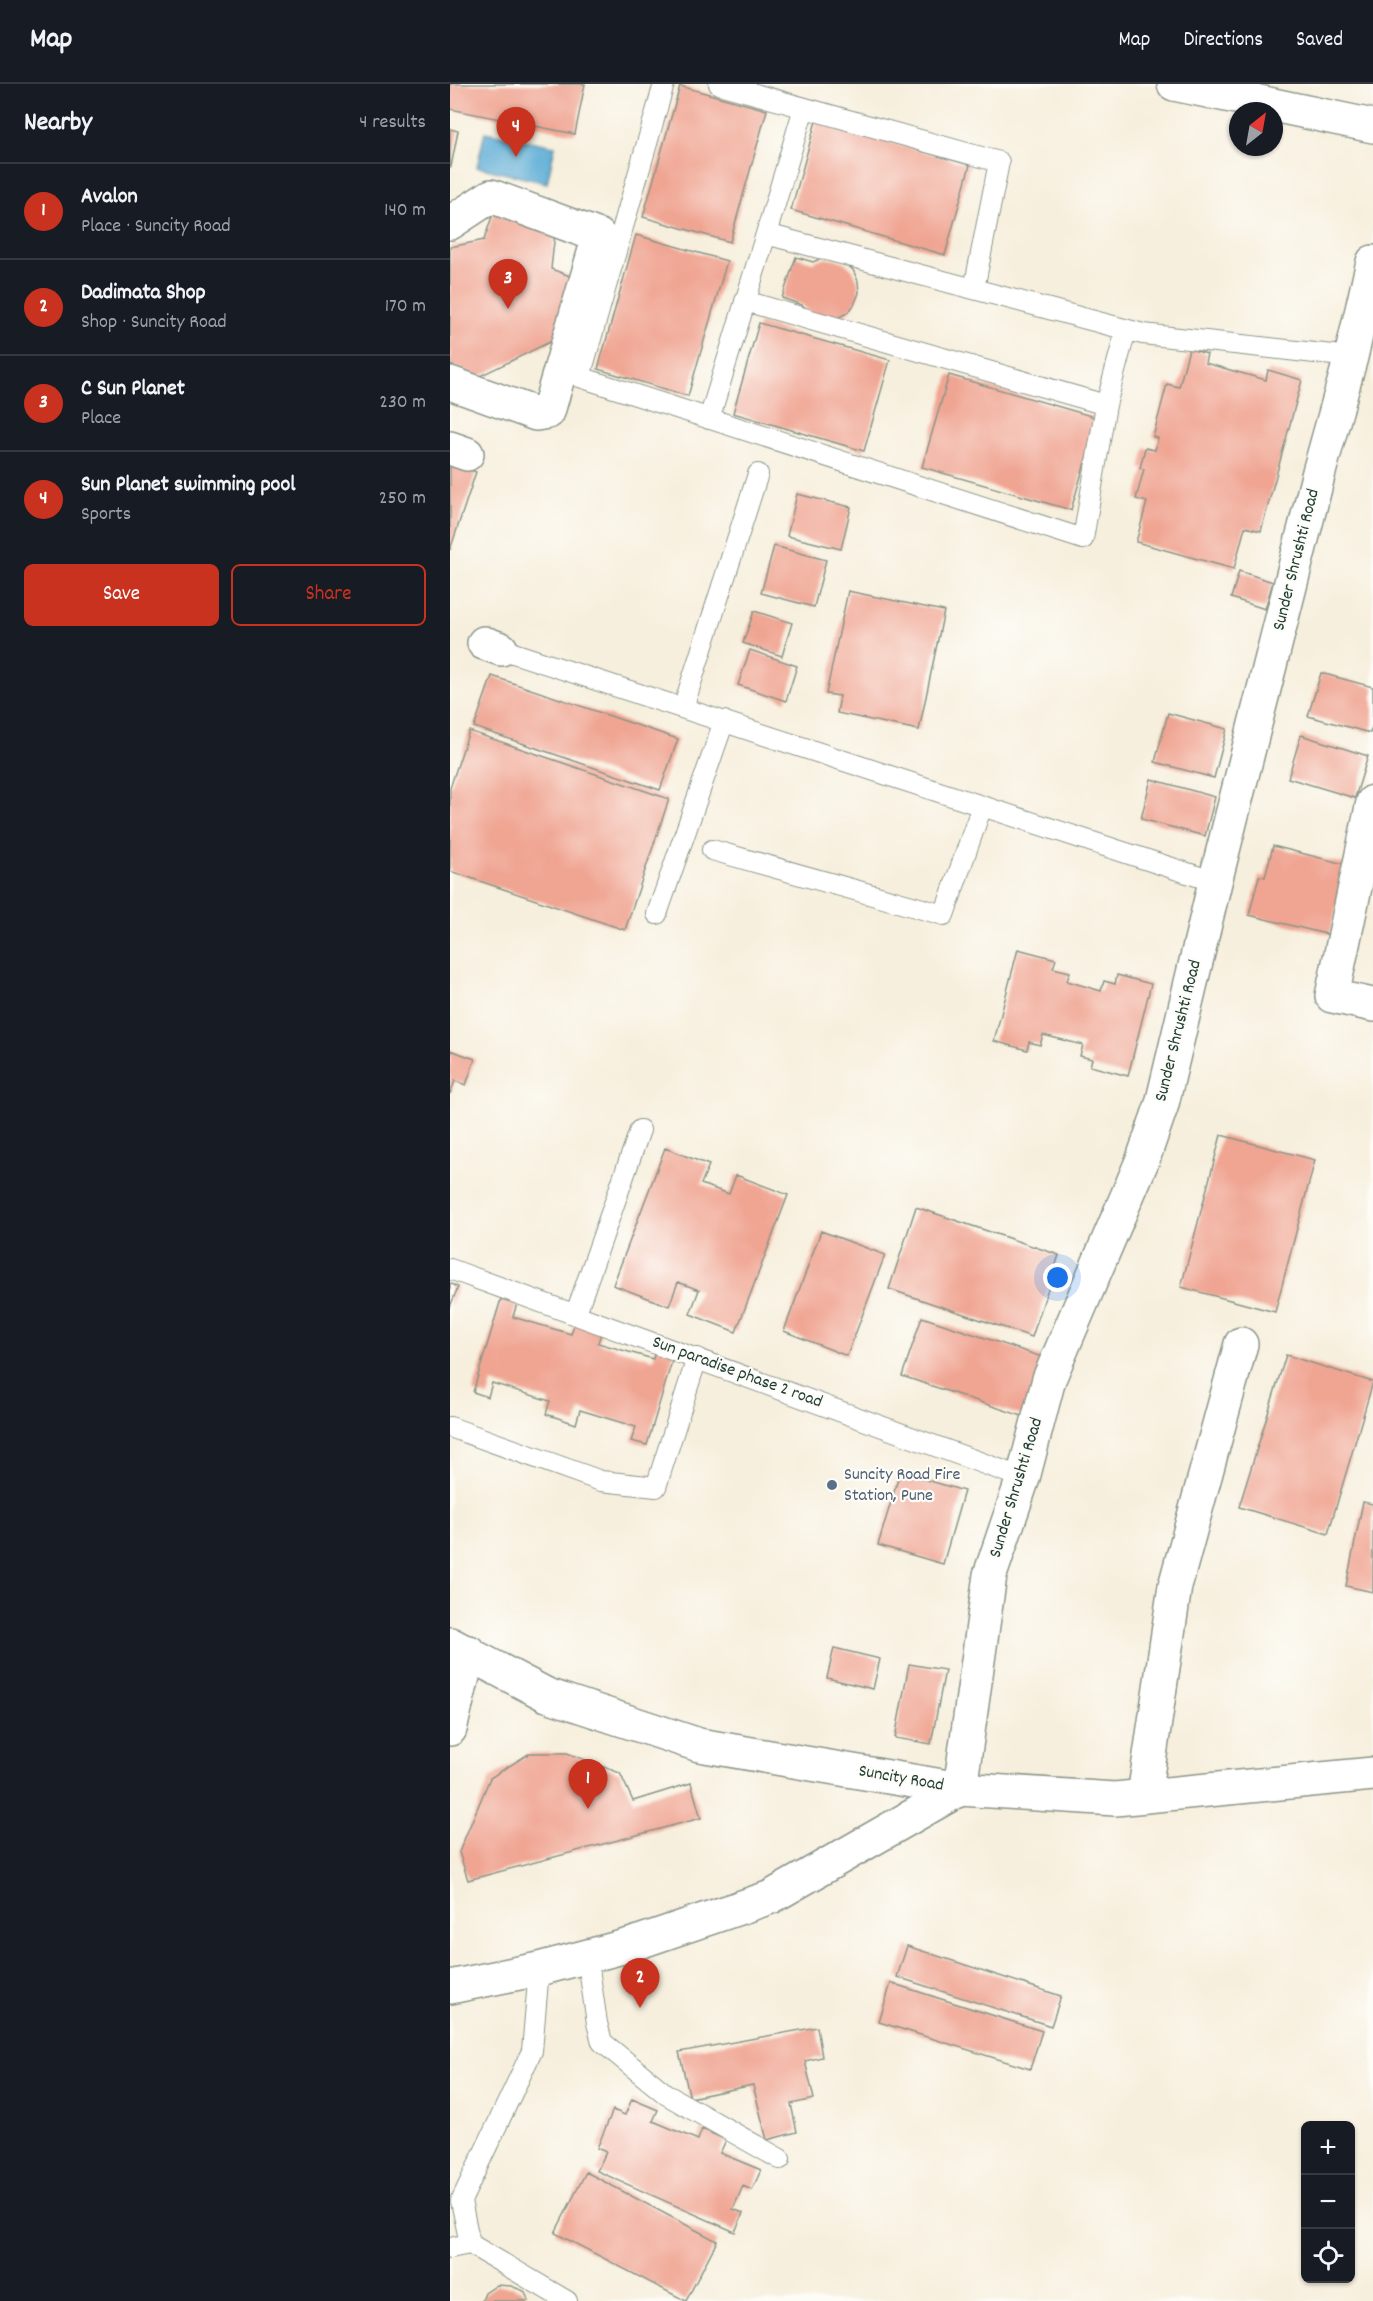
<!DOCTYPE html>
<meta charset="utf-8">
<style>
body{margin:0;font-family:Dekko,sans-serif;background:#242831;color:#f1f3f6}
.controls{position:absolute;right:18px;bottom:18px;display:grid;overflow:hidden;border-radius:9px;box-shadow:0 2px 4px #0004}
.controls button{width:54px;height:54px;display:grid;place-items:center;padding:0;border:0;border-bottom:2px solid #363941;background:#171b24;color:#f1f3f6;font:30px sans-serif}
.compass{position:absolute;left:779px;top:18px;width:54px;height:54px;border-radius:50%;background:#171b24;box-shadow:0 2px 4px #0004;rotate:31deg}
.you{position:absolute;left:608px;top:1194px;width:21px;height:21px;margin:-15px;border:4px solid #fff;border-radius:50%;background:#1a73e8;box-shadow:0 0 0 9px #1a73e833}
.badge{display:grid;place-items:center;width:39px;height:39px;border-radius:50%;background:#c8321e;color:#fff;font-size:20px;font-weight:700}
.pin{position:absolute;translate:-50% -50px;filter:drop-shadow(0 2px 3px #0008)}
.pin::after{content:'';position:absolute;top:32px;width:21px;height:18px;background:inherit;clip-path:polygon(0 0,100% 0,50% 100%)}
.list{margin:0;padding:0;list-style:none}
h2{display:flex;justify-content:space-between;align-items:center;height:78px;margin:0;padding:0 24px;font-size:26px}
h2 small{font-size:20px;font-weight:400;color:#9ea1a6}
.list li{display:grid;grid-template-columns:39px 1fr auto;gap:18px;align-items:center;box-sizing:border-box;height:96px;padding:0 24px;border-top:2px solid #363941}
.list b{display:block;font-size:22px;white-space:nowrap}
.list p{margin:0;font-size:20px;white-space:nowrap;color:#9ea1a6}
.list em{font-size:20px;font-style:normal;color:#9ea1a6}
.actions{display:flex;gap:12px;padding:18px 24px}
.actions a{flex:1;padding:14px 0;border:2px solid #c8321e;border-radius:9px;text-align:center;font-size:21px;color:#c8321e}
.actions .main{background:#c8321e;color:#fff}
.icon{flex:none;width:33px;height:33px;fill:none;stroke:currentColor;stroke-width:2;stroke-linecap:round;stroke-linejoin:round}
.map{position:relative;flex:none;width:923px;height:2217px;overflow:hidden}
header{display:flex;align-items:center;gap:36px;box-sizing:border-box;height:84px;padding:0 30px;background:#171b24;border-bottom:2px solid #363941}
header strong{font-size:28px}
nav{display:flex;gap:33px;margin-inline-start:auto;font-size:21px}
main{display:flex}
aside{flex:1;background:#171b24}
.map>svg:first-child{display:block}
.water{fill:#5aabd5;stroke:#3c7484;stroke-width:1.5}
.building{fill:#f0a492}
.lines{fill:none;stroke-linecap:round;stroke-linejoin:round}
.service-casing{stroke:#8b9688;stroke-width:22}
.minor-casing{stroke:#8b9688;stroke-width:36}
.tertiary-casing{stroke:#8b9688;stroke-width:36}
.service{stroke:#fff;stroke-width:20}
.minor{stroke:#fff;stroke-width:33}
.tertiary{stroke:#fff;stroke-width:33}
.service-dot{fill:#5c6f8a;stroke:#fdfcf7;stroke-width:2}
.labels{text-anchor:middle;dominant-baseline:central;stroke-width:4.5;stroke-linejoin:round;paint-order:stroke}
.street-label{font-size:18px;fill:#1f3d34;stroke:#fdfcf7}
.service-label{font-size:18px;fill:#4e5e75;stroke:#fdfcf7;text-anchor:start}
</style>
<header>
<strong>Map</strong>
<nav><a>Map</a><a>Directions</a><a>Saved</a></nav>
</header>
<main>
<aside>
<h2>Nearby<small>4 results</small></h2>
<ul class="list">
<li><span class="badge">1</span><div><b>Avalon</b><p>Place · Suncity Road</p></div><em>140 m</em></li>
<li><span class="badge">2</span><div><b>Dadimata Shop</b><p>Shop · Suncity Road</p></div><em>170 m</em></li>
<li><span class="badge">3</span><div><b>C Sun Planet</b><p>Place</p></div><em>230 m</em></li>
<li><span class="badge">4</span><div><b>Sun Planet swimming pool</b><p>Sports</p></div><em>250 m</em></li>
</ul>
<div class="actions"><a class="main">Save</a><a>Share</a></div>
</aside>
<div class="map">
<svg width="923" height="2217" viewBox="0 0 923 2217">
<rect width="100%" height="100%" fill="#fdfcf7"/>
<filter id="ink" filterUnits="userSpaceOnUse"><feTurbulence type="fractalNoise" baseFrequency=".0167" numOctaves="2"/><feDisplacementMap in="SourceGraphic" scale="12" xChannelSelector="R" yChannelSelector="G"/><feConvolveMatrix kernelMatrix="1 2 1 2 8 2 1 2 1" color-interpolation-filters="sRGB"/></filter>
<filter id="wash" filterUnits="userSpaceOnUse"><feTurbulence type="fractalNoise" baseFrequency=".008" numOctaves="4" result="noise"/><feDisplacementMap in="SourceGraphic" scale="24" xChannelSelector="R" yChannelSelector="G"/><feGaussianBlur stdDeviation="1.35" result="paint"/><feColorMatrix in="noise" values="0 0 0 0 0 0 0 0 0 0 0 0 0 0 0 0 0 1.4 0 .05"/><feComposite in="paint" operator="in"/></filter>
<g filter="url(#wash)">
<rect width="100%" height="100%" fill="#f7efdd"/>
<path class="water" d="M35,48L105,62L97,99L27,83Z"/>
<g id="blocks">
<path class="building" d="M0,0H135L125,50L0,25Z
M230,2L317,26L280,158L193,133Z
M366,37L520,81L495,171L341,126Z
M0,45L8,47L1,83H0Z
M45,124L106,139L101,185L128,195L106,255L28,293L0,281V163L34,156Z
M186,151L277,177L238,312L148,285Z
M346,173L363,178L370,175L383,174L394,178L403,186L408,197L409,209L404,221L397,229L386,235L363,231L352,221L332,214Z
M309,239L440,276L414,367L283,329Z
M739,265L757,270L755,279L816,296L818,286L852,296L811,447L795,443L784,485L686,458L697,418L686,415L694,385L690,384L695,364L705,366L708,354L703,353L717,300L729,303Z
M499,291L648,334L621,426L472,383Z
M0,379L26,388L0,466Z
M347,410L401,423L391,465L337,452Z
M324,462L376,476L364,523L311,509Z
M789,487L823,498L815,525L781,514Z
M398,507L494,527L469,646L387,629L390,612L376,610Z
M304,527L342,539L332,572L293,559Z
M300,566L347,582L336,617L288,601Z
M871,589L923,603V640L920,649L858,632Z
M42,592L228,655L210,706L24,643Z
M718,629L777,645L764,694L705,678Z
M19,647L219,715L175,846L0,787V704Z
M851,651L918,672L905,714L838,694Z
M701,695L765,713L755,752L691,735Z
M823,762L898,781L880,851L799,831L809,792L815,793Z
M568,865L606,875L603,884L620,888L617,897L651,907L654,897L665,900L667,891L701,900L678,992L640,982L642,975L630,972L633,961L593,951L590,961L579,958L577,966L544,957Z
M0,966L25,975L16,1001L5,997L0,1010Z
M771,1051L865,1076L825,1228L731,1203Z
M215,1064L259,1081L251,1100L279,1110L286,1091L338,1111L286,1248L240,1230L249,1206L228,1198L219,1222L163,1201Z
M466,1123L609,1171L582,1253L439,1205Z
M371,1147L435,1171L397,1272L334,1247Z
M0,1199L8,1203L0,1223Z
M51,1215L67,1219L63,1233L121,1250L125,1237L152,1245L148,1259L203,1275L206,1262L225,1267L197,1361L181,1357L186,1343L130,1326L126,1340L96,1330L100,1317L42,1299L38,1313L23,1308Z
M472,1233L598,1275L578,1334L452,1292Z
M836,1271L923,1298L878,1450L789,1423Z
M450,1388L514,1407L493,1480L428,1461Z
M913,1418L923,1420V1508L896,1502Z
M384,1564L430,1575L423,1605L377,1594Z
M459,1580L495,1586L481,1660L445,1654Z
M80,1669H117L170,1689L183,1717L241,1699L251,1734L18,1796L9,1768L40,1694Z
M457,1862L611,1912L601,1942L447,1893Z
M441,1899L592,1947L580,1985L429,1938Z
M367,1943L372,1973L355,1977L364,2015L341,2020L347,2048L317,2056L303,2001L240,2014L229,1968Z
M182,2015L208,2026L203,2037L248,2056L252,2045L276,2056L270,2069L311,2086L302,2106L293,2102L283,2125L293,2129L285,2148L147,2087L156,2068L147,2064L163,2026L175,2031Z
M136,2088L267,2157L236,2217L105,2149Z
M47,2201L61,2202L74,2207L79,2217H32L35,2209Z"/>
</g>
</g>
<g filter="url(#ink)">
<use href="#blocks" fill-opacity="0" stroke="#8b9688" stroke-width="1.5"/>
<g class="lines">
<g class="service-casing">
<path id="service" d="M214,0L130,293L633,455L656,321
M269,0L549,78L524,205
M354,24L316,150L693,250L901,273
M295,217L656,321L676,246
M259,335L316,150
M51,565L765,798
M233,624L308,390
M262,766L494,831L532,722
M207,830L274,637
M0,1185L573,1394
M126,1229L190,1046
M0,1343L151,1397L206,1403L247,1274
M137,1871L147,1939L152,1958L217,2011L330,2075
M89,1885L82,1967L11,2117L20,2160L117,2217
M0,2164L20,2160"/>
</g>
<g class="minor-casing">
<path id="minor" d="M724,0L923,42
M0,139L41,112L149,152L98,328L86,330L0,299
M0,364L17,370
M34,559L51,565
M923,718L882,912L923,921
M0,1645L19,1568
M694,1712L725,1502L791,1260
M0,1903L89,1885L180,1861L321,1813L510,1705L540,1491L573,1394L599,1295L693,1075L712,1020L765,798L869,388L901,273L923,178"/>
</g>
<g class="tertiary-casing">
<path id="tertiary" d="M0,1560L97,1611L249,1661L510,1705L665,1715L923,1690"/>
</g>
<use href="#service" class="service"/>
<use href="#minor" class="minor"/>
<use href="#tertiary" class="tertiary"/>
</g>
</g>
<circle class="service-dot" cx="382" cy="1401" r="6"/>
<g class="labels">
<g class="street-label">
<text transform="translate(847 476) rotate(-76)">Sunder Shrushti Road</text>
<text transform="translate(729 947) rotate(-76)">Sunder Shrushti Road</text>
<text transform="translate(287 1289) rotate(20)">Sun paradise phase 2 road</text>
<text transform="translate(567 1404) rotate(-73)">Sunder Shrushti Road</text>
<text transform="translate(451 1695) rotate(10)">Suncity Road</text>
</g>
<g class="service-label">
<text x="394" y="1391">Suncity Road Fire<tspan x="394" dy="21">Station, Pune</tspan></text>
</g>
</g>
</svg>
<div class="controls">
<button>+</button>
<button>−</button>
<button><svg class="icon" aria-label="locate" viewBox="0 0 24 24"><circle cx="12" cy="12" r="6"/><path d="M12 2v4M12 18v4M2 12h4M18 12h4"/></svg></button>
</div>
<svg class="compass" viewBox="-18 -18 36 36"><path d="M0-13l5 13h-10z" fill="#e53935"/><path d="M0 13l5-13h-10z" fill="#9ea1a6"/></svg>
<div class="you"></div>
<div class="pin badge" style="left:138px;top:1725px">1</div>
<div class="pin badge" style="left:190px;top:1924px">2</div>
<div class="pin badge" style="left:58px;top:225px">3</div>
<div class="pin badge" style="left:66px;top:73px">4</div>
</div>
</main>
